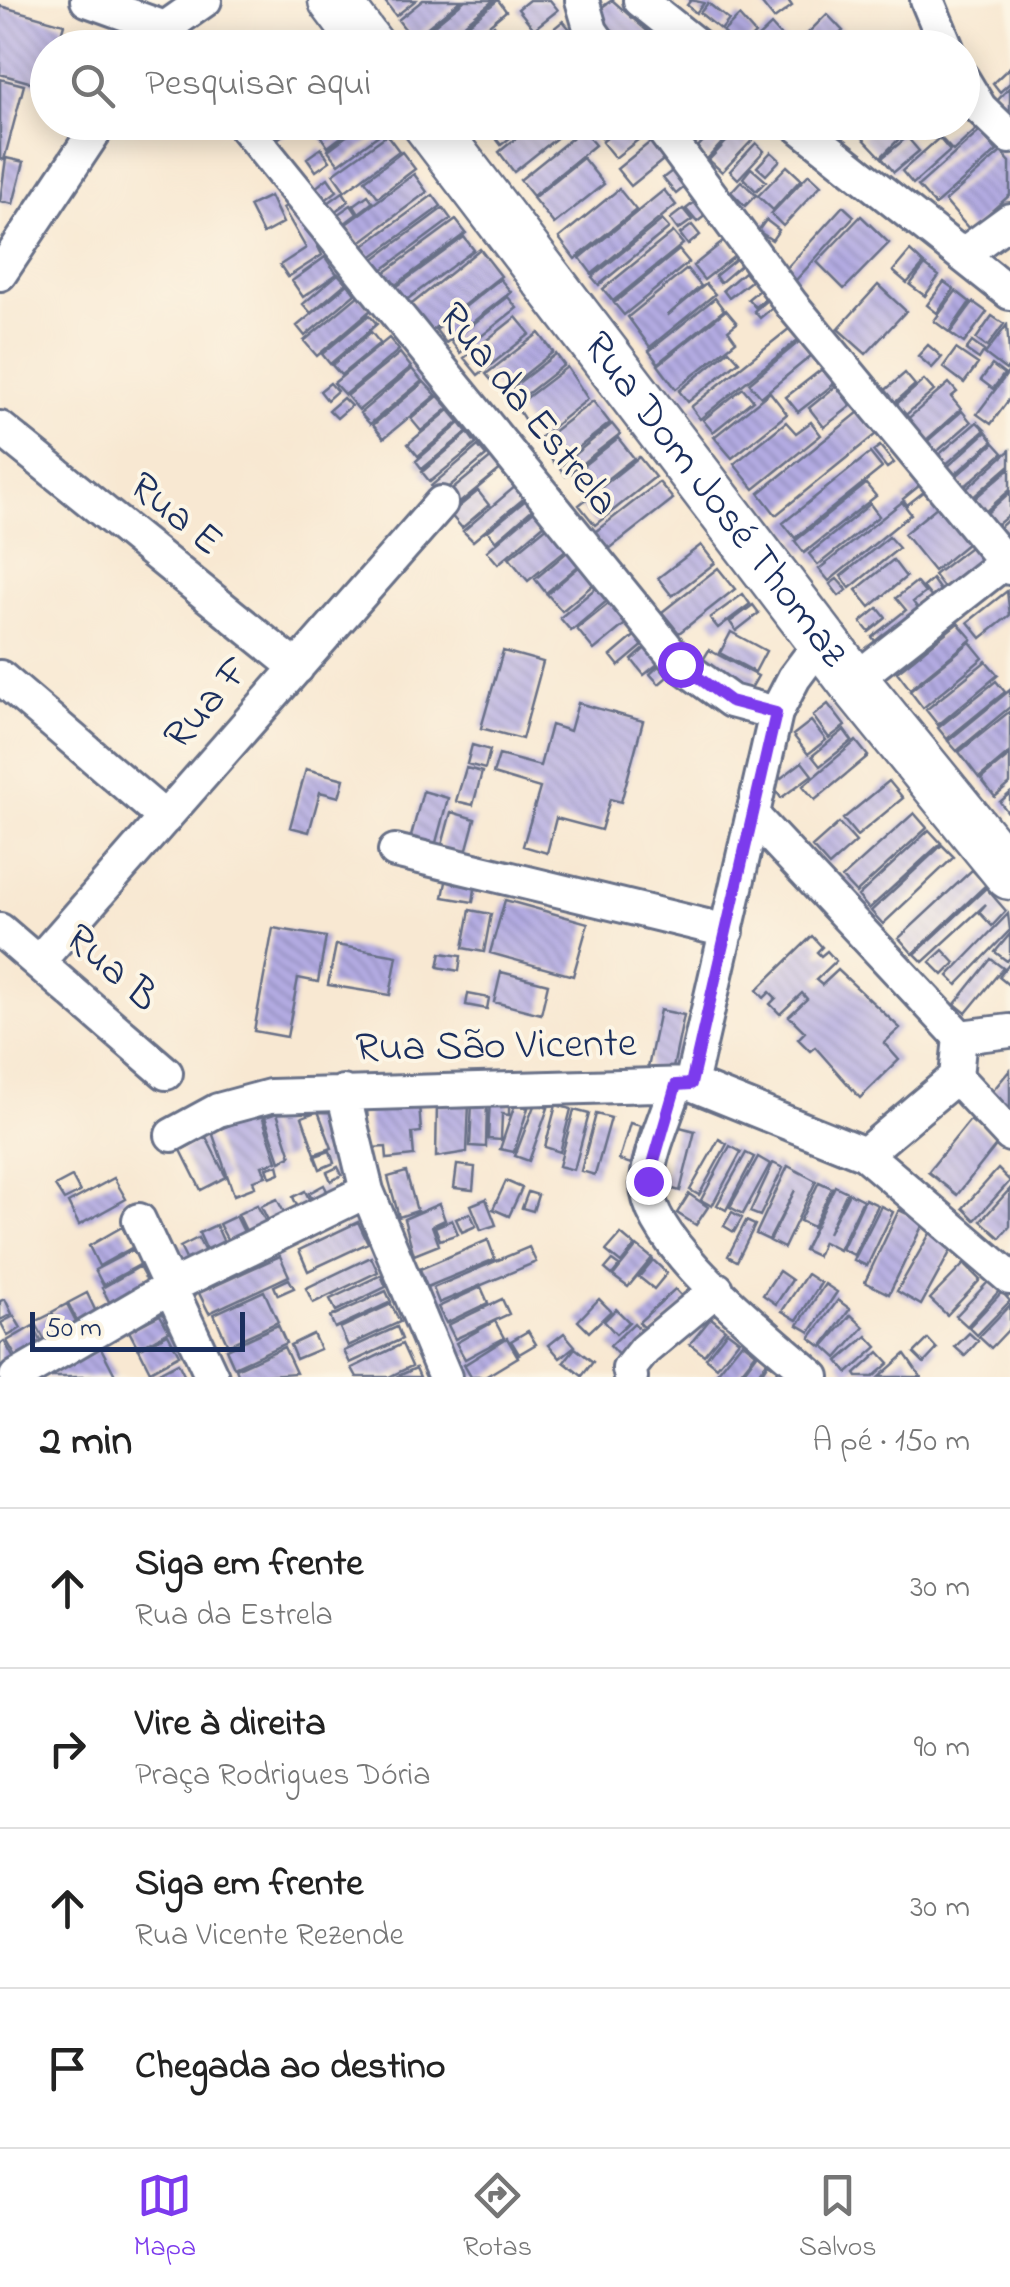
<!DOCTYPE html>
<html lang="pt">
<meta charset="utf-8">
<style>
body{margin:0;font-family:"Indie Flower",sans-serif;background:#f2f2f2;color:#222}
.scale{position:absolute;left:30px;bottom:25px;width:215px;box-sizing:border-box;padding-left:10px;border:5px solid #1b2f5e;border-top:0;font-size:28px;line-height:35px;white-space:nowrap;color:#1b2f5e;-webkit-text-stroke:8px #fcf5e5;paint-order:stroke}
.stop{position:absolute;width:30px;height:30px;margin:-22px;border:8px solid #7c3aed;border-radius:50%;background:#fff}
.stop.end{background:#7c3aed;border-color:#fff;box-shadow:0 2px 10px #0008}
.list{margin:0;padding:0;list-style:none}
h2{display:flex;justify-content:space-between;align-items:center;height:130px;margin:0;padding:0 40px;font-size:42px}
h2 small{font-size:32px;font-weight:400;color:#767676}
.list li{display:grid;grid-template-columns:65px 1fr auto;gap:30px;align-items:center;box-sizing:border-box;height:160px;padding:0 40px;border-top:2px solid #e0e0e0}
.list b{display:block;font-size:38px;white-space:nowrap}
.list p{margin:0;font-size:32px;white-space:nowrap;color:#767676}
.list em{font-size:32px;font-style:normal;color:#767676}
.icon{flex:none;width:55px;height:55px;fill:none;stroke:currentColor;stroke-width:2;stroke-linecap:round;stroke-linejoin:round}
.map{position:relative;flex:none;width:1010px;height:1377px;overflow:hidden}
.search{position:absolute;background:#fff;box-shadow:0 5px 25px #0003;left:30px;right:30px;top:30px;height:110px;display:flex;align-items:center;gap:25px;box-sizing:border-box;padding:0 35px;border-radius:55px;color:#767676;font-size:38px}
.sheet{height:770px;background:#fff}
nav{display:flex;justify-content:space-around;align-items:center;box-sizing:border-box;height:140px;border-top:2px solid #e0e0e0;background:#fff;font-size:28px;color:#767676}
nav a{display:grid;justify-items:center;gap:5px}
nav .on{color:#7c3aed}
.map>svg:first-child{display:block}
.building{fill:url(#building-back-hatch)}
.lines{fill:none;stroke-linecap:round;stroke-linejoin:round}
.street-casing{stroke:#687087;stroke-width:38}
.primary-casing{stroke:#687087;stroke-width:55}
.street{stroke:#fff;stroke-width:32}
.primary{stroke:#fff;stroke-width:50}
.route{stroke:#7c3aed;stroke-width:12}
.labels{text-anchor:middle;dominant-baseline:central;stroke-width:8;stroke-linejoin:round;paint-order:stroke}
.street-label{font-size:42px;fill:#1b2f5e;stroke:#fcf5e5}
</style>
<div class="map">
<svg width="1010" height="1377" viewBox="0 0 1010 1377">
<defs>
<pattern id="building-back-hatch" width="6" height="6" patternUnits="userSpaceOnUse" patternTransform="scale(2.5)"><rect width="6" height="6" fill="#b3abe2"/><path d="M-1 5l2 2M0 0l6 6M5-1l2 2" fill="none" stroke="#918cba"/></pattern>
</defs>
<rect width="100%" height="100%" fill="#fcf5e5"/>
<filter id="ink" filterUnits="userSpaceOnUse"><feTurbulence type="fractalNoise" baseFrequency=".01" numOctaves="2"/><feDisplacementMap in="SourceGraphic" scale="20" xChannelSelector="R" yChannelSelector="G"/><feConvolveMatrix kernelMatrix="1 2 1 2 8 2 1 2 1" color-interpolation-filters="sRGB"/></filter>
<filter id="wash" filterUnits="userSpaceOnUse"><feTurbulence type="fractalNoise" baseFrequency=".0048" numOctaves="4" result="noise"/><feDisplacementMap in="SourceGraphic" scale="40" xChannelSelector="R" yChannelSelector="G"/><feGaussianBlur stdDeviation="2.25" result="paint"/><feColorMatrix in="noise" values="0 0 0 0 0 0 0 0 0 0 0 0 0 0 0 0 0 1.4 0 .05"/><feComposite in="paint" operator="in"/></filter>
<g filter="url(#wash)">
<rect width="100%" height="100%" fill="#f8e8d2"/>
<g id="blocks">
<path class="building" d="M384,0H416L396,16Z
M423,0H461L413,39L398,20Z
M465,0H494L435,48H416L412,43Z
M498,0L506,11L461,48H438Z
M529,0H550L558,10L534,29L518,9Z
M612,0L662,44L622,48L595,12Z
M691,0L704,3L696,13L687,5Z
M759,0H788L792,6L774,19Z
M708,3L729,20L721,30L700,13Z
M0,6L64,24L57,48H48L47,87L0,74Z
M827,14L843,31L825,48H793Z
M739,16L755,34L741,48L723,32Z
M563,21L574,34L558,48H530Z
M494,25L504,38L492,48H466Z
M771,25L787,43L783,48H747Z
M1010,67V83L1000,92L993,83Z
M0,79L24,85L4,160L0,158Z
M1010,87V113L997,101Z
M962,113L977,129L953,151L940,137L962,122Z
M267,122H299L279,138Z
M316,122H361L328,147L313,125Z
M365,122H377L384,131L339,164L328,150Z
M483,122H530L501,145Z
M536,122H564L569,128L514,172L499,152Z
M598,122H621L602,138L593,127Z
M626,122H641L648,132L615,158L602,142Z
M695,122H718L703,139L691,127Z
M721,122H741L707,159L696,149Z
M745,122L759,133L722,172L709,160Z
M877,122H916L881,157L862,137Z
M582,130L595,145L533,196L520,180Z
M980,131L997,151L935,205L918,186Z
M387,135L399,151L345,191L333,174Z
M907,137L919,151L894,172L882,158Z
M939,138L950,151L913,184L902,171Z
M654,139L668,156L631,186L617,169Z
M756,143L764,151L738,179L730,171Z
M321,148L330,161L316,171L307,158Z
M402,152L415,169L378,197L365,180Z
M771,152L780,160L766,175L757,167Z
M1001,152L1010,162V195L970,230L945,201Z
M6,158L24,162L13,204L0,201Z
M583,158L604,184L554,224L533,198Z
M787,166L801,179L773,210L758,196Z
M676,168L688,184L676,194L663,178Z
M751,168L766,181L756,191L743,178Z
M414,174L427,192L359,243L346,224Z
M809,174L821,185L783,226L771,214Z
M328,178L337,191L324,201L315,188Z
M741,181L756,195L745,206L731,192Z
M619,189L636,210L575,259L559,238Z
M664,190L676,205L592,274L580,258Z
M343,192L349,201L334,212L328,203Z
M368,195L373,202L359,213L354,205Z
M433,195L441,206L370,258L362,247Z
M270,196L283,223L263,234L249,206Z
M700,198L711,211L697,222L686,209Z
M295,201L322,255L288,277L280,265L306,248L283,208Z
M351,205L357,214L345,223L338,214Z
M843,206L854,216L796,280L785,270Z
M443,208L451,219L378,273L370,262Z
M683,209L692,220L678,230L670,219Z
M861,216L889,243L844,289L817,262Z
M456,220L466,233L390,289L380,276Z
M662,220L669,228L599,285L592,277Z
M766,220L779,230L772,240L758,231Z
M692,225L700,235L688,245L680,234Z
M673,232L683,244L613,301L603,289Z
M464,237L474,250L401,304L392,290Z
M724,241L736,255L704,280L693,266Z
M480,249L501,276L427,334L407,308Z
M679,250L689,262L624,315L614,303Z
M910,251L924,264L907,283L893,271Z
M325,257L337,274L303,297L292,281Z
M736,259L741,265L720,283L715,276Z
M925,265L939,276L925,296L910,285Z
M687,269L701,286L667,316L706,284L715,294L650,347L628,317Z
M744,272L751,281L729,298L723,290Z
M338,274L346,283L311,313L303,304Z
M500,279L511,292L446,343L436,330Z
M944,282L954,289L937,313L927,305Z
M348,284L355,294L305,336L297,326Z
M878,285L906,311L866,354L838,329Z
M759,290L766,298L755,307L748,299Z
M956,291L970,302L949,332L934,321Z
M359,295L371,310L317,356L304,341Z
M508,297L517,308L460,353L451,341Z
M715,298L724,310L658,363L649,351Z
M767,300L773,307L760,318L754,311Z
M973,302L987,312L964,343L950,333Z
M726,310L737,323L728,330L736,341L676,389L658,365Z
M369,315L377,324L330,364L322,354Z
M992,316L1004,324L987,347L976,339Z
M516,317L530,334L478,375L464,358Z
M1007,325L1010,366L1006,370L985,354Z
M790,328L799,339L700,419L691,407Z
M371,332L380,343L341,375L332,365Z
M539,333L553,352L502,393L486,374Z
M389,338L399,350L345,395L334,383Z
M800,341L812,355L761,397L749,383Z
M972,342L984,351L979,359L966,350Z
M928,345L942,357L932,368L918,356Z
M956,349L978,364L964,383L943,367Z
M729,350L739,361L688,402L679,391Z
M400,353L411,367L359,410L347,396Z
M556,354L564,365L513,405L504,394Z
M992,365L1004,374L993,389L981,380Z
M567,367L588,399L537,440L516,406Z
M412,369L422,381L370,424L360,413Z
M822,369L834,384L798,412L786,397Z
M1010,370V398L991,424L977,414Z
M905,373L915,385L891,406L881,394Z
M924,380L934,391L901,419L892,408Z
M424,382L436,395L384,438L373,425Z
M330,383L337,391L327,400L320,391Z
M949,383L957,392L951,397L961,409L923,443L904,422Z
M836,386L851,406L824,427L809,408Z
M743,388L753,400L713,432L703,420Z
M770,392L787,414L732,458L714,437Z
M438,396L449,408L421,431L411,419Z
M343,398L351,406L337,418L329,410Z
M593,401L610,423L556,465L539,443Z
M449,410L459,422L418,456L408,444Z
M962,411L971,422L933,455L924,444Z
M859,412L876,434L776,515L759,493Z
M786,422L796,433L811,422L821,435L754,489L734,464Z
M977,422L985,430L944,466L936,457Z
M460,423L467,432L422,469L416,461Z
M612,424L620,434L566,476L559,467Z
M986,432L993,441L953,476L946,468Z
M468,433L476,444L430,482L422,472Z
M618,438L634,458L588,494L573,474Z
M994,443L1003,453L964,487L955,477Z
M478,446L486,456L439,495L431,486Z
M880,446L894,463L887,468L873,451Z
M1010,450V465L971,499L964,491Z
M870,453L882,468L795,538L783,523Z
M493,456L503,467L451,510L441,499Z
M639,457L655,477L595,525L579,505Z
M1010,468V490L985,512L974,499Z
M659,482L673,499L604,553L591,535Z
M866,484L876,496L804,553L795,541Z
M517,485L527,496L473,541L463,531Z
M920,485L925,491L907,505L903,499Z
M478,491L489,505L462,528L450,514Z
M1010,492V514L997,525L987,513Z
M527,499L534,508L496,541L488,531Z
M902,502L911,514L829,581L819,569Z
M870,504L879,516L818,565L809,554Z
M938,506L968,543L934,571L904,534Z
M535,510L546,523L498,564L487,551Z
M1010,518V538L1000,527Z
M549,525L568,548L528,581L509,558Z
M889,537L899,548L850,588L841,576Z
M974,544L990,565L950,596L934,575Z
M701,545L715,563L672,596L658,578Z
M572,548L583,562L546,593L535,579Z
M893,560L906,577L870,607L856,590Z
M580,566L595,583L562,611L547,594Z
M718,568L735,589L679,633L662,612Z
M837,579L847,590L839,596L830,584Z
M932,579L945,597L937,604L923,587Z
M916,582L925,593L913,602L924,616L882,650L872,637L906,610L896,598Z
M597,587L608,600L571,631L560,618Z
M1007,591L1010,615L981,638L968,622Z
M743,594L750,604L718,628L710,618Z
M612,601L629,621L594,650L577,629Z
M753,605L759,613L736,631L730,622Z
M878,608L886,618L869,632L861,622Z
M958,623L972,639L910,689L897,672Z
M731,632L766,651L755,672L720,653Z
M638,633L646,643L619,666L611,656Z
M970,642L983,658L923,708L910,691Z
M651,643L664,659L644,675L632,660Z
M709,650L758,676L749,692L700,665Z
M503,651L543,662L522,739L481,728Z
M665,660L674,671L659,684L650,674Z
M986,661L998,675L938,725L926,710Z
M996,681L1005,692L947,739L938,728Z
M1010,690V707L957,751L948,741Z
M578,703L643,721L621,802L610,799L601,830L556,818L547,853L523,846L540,788L493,774L499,755L540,766L551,725L570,731Z
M828,704L845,726L829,738L813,716Z
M1010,711V752L979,778L959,752Z
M811,721L826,740L808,754L793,735Z
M844,730L852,741L820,766L812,756Z
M856,741L868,756L815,800L803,786Z
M472,745L490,750L485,769L467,764Z
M1010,755V784L995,797L981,779Z
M802,762L812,775L781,798L772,785Z
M466,768L482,772L473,805L456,801Z
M306,769L344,779L339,797L320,792L309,832L290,827Z
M889,781L903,798L857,836L843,819Z
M423,791L448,798L434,850L409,844Z
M1010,793V815L1000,802Z
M451,812L475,819L465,856L441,849Z
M914,813L927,828L856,893L842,878Z
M839,823L856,842L829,866L812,847Z
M929,830L941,843L869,909L858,896Z
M942,845L954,857L883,924L871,911Z
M972,870L986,885L913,954L899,938Z
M447,877L476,883L473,902L443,897Z
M986,888L1006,911L992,926L979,912L986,904L923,962L915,954Z
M505,900L588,923L573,976L490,953Z
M470,910L491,914L484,952L463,948Z
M1008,914L1010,930L957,985L948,976Z
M273,928L326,937L318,982L298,978L287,1037L254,1031Z
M1010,934V958L1007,961L995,952Z
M812,936L822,947L817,952L821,956L827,951L836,961L816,980L822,985L838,970L900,1028L884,1043L899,1060L860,1098L815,1047L810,1051L798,1039L805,1032L789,1016L807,999L802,993L780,1014L770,1004L776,998L770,992L764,998L757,990Z
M336,945L397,956L390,995L328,985Z
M943,950L955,963L943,975L930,962Z
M441,953L461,956L459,971L438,967Z
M991,959L1003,968L966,1013L955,1004Z
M1010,963V986L999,977Z
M501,972L548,984L541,1014L494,1002Z
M468,994L489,998L487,1009L466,1005Z
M660,1010L684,1015L672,1073L648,1068Z
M1010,1070V1112L991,1093Z
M490,1099H509V1115L502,1114L501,1140L488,1139Z
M469,1102L467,1152L436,1157L437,1104Z
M472,1102H487L486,1147L470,1146Z
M535,1103L548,1108L529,1161L515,1156Z
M419,1104L421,1132L412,1133L414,1156L387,1159L386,1147L370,1148L367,1109Z
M515,1104L528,1108L514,1152L500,1149Z
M556,1105L571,1109L560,1152L545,1147Z
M574,1110L589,1114L574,1170L559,1166Z
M318,1111L332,1148L315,1154L302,1117Z
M261,1113L277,1161L262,1166L266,1176L253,1180L255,1187L234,1195L212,1132Z
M277,1113L291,1156L280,1161L265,1117Z
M596,1114L611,1118L595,1175L581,1171Z
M970,1120L998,1143L957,1195L928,1172Z
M630,1123L641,1126L631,1164L619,1160Z
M676,1126L695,1131L680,1191L662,1186Z
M206,1137L226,1177L201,1190L181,1150Z
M719,1139L727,1144L699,1195L690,1190Z
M730,1146L741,1152L712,1206L701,1200Z
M330,1151L334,1163L320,1169L315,1156Z
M746,1153L754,1157L726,1210L717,1205Z
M758,1157L770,1164L743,1214L730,1207Z
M773,1163L783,1168L760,1216L750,1212Z
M278,1165L280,1173L270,1177L267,1168Z
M457,1165L475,1167L473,1190L454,1188Z
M788,1166L816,1181L784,1248L770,1241L795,1190L769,1240L756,1234Z
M338,1167L342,1175L331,1181L327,1172Z
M998,1169L1010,1181L975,1220L963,1208Z
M406,1172L417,1211L399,1217L388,1177Z
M72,1177L80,1192L64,1200L55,1186Z
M114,1178L126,1199L79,1225L68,1203Z
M506,1181L522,1188L509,1216L493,1209Z
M819,1182L832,1188L813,1227L800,1221Z
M324,1185L333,1202L317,1210L309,1193Z
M835,1186L847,1192L828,1233L849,1193L863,1200L839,1250L823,1242L817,1256L804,1250Z
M1010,1189V1226L1000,1238L981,1221Z
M305,1191L316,1213L303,1219L293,1197Z
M528,1192L538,1195L533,1211L522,1208Z
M689,1194L708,1207L696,1225L677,1213Z
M277,1199L289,1222L273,1230L261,1206Z
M486,1199L496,1225L481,1230L471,1205Z
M865,1199L878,1205L854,1255L842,1249Z
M439,1204L445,1220L432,1226L439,1245L414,1255L404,1219Z
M257,1205L269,1228L249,1237L238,1214Z
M881,1206L893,1212L867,1266L854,1260Z
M899,1210L924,1222L889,1294L865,1282Z
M732,1212L742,1218L734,1232L724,1226Z
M470,1213L476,1226L462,1232L456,1219Z
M236,1216L248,1240L232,1248L219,1224Z
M452,1220L458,1234L440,1240L435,1227Z
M746,1221L755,1225L737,1261L728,1256Z
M358,1222L368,1243L308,1271L299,1250Z
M216,1225L227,1249L210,1257L199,1233Z
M122,1227L133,1247L99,1266L89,1246Z
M932,1230L955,1243L921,1305L897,1291Z
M621,1234L635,1246L621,1263L606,1251Z
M198,1238L207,1256L189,1265L180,1247Z
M488,1240L495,1259L427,1287L420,1269Z
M637,1246L652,1258L628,1287L613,1276Z
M529,1247L536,1262L439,1303L433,1288Z
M133,1250L141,1264L103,1285L95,1270Z
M280,1256L289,1276L209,1313L199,1293Z
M371,1257L378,1272L313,1303L306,1288Z
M653,1260L667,1273L654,1289L639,1277Z
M612,1261L619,1266L612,1275L605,1269Z
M964,1264L980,1280L947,1315L930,1299Z
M139,1267L150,1287L112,1307L102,1288Z
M779,1271L792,1280L776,1304L763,1295Z
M807,1274L821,1283L797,1320L782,1311Z
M381,1275L386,1287L336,1311L330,1299Z
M289,1279L294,1288L278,1295L274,1286Z
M989,1281L999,1291L967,1326L956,1316Z
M825,1284L837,1292L810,1332L798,1325Z
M481,1287L488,1303L446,1323L438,1307Z
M675,1289L687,1302L651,1335L639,1322Z
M264,1291L278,1322L228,1345L214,1314Z
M386,1291L391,1302L335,1328L330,1317Z
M1002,1292L1010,1301L977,1335L969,1327Z
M87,1293L97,1314L79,1324L68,1303Z
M5,1299L12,1314L0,1320V1301Z
M502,1299L509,1314L455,1339L448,1325Z
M599,1299L611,1311L589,1332L578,1321Z
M838,1300L850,1309L822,1347L810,1338Z
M67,1304L79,1327L64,1335L52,1312Z
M391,1304L400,1322L348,1346L340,1328Z
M1010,1305V1328L991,1348L979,1337Z
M616,1309L629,1322L616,1334L604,1321Z
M51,1314L64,1339L49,1348L35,1322Z
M160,1315L169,1331L138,1348L129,1331Z
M851,1315L864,1327L837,1358L824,1346Z
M14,1316L21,1328L8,1336L1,1323Z
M711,1318L725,1329L704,1355L690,1344Z
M495,1321L504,1338L465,1359L456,1343Z
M634,1323L649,1339L625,1362L610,1346Z
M278,1325L286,1343L234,1367L226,1349Z
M33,1326L46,1350L20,1364L7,1341Z
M397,1327L402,1339L350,1363L344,1351Z
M528,1331L536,1344L519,1354L511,1341Z
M727,1331L739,1340L717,1367L706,1358Z
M564,1333L575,1346L560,1358L549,1345Z
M969,1333L978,1341L965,1356L955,1347Z
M168,1334L179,1355L150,1371L139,1349Z
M313,1334L320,1349L296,1359L290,1345Z
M867,1336L877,1347L848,1373L838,1361Z
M507,1338L518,1357L485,1377H471L464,1365Z
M928,1339L937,1349L924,1363L914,1353Z
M4,1341L18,1366L0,1376V1344Z
M742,1342L756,1353L737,1377H714Z
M402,1344L412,1366L389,1377H357L352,1368Z
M284,1347L296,1373L239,1377L236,1369Z
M101,1348L116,1377H45Z
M575,1348L593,1362L582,1376L564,1362Z
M879,1352L889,1363L873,1377H857L855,1374Z
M758,1353L768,1360L756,1377H740Z
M905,1354L921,1377H879Z
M178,1363L185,1377H151Z
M768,1363L778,1370L773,1377H759Z
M416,1368L420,1377H396Z"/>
</g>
</g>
<g filter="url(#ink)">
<use href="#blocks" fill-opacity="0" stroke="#687087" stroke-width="2.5"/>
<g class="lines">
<g class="street-casing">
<path id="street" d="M87,0L165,28L181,48
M582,0L591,31L603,48
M640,0L700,48
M927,0L947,48
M151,48L165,28L205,0
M962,78L980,108L1010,137
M241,122L680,664L731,701L776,713
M657,122L792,305L1010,568
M794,122L1010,293
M962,255L1010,220
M0,274L101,122
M0,428L297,668
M0,677L165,818
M853,681L1010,558
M754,817L960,1037
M395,851L727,931
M0,930L166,1073
M39,961L441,503
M960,1037L956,1077L1010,1135
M960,1037L1010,1031
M691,1084L776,713L794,678L823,639
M676,1085C667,1115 650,1150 647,1181C642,1241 771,1339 813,1377
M343,1092L367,1191L445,1377
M172,1135L218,1110L270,1096L691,1084L865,1154L1010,1278
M865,1154L956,1077
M139,1220L212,1377
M16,1377L172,1286L367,1191
M631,1377L629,1369L644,1350L717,1289"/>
</g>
<g class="primary-casing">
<g id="primary">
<path d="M334,0L370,48"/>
<path id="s1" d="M427,122L853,681L1010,874"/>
</g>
</g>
<use href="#street" class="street"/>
<use href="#primary" class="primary"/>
</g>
</g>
<g class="lines" filter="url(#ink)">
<path class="route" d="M648,1181L676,1085L691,1084L776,713L730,701L680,664"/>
</g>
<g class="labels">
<g class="street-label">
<text transform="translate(527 410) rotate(51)">Rua da Estrela</text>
<text stroke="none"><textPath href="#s1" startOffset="475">Rua Dom José Thomaz</textPath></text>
<text transform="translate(175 515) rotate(39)">Rua E</text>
<text transform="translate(208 704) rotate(-49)">Rua F</text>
<text transform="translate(111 969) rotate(41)">Rua B</text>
<text transform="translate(496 1047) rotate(-1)">Rua São Vicente</text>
</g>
</g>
</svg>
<div class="scale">50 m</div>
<div class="stop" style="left:680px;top:664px"></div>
<div class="stop end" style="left:648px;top:1181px"></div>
<div class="search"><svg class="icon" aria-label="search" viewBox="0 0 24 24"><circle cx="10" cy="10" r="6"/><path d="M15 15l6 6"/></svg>Pesquisar aqui</div>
</div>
<section class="sheet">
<h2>2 min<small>A pé · 150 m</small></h2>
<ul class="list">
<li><svg class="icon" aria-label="ahead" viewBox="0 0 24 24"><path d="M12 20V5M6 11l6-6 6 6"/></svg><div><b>Siga em frente</b><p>Rua da Estrela</p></div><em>30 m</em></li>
<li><svg class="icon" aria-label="right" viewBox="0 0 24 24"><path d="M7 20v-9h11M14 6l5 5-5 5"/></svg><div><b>Vire à direita</b><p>Praça Rodrigues Dória</p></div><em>90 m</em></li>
<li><svg class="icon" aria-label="ahead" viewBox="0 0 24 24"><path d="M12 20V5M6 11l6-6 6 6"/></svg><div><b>Siga em frente</b><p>Rua Vicente Rezende</p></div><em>30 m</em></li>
<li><svg class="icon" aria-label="arrive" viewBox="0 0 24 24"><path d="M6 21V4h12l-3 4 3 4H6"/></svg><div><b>Chegada ao destino</b></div></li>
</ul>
</section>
<nav>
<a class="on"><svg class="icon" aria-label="map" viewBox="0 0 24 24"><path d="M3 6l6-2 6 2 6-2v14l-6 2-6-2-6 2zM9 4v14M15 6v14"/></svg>Mapa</a>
<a><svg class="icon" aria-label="directions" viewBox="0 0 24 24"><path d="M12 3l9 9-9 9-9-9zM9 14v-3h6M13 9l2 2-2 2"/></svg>Rotas</a>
<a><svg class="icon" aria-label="saved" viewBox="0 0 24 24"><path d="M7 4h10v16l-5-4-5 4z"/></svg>Salvos</a>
</nav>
